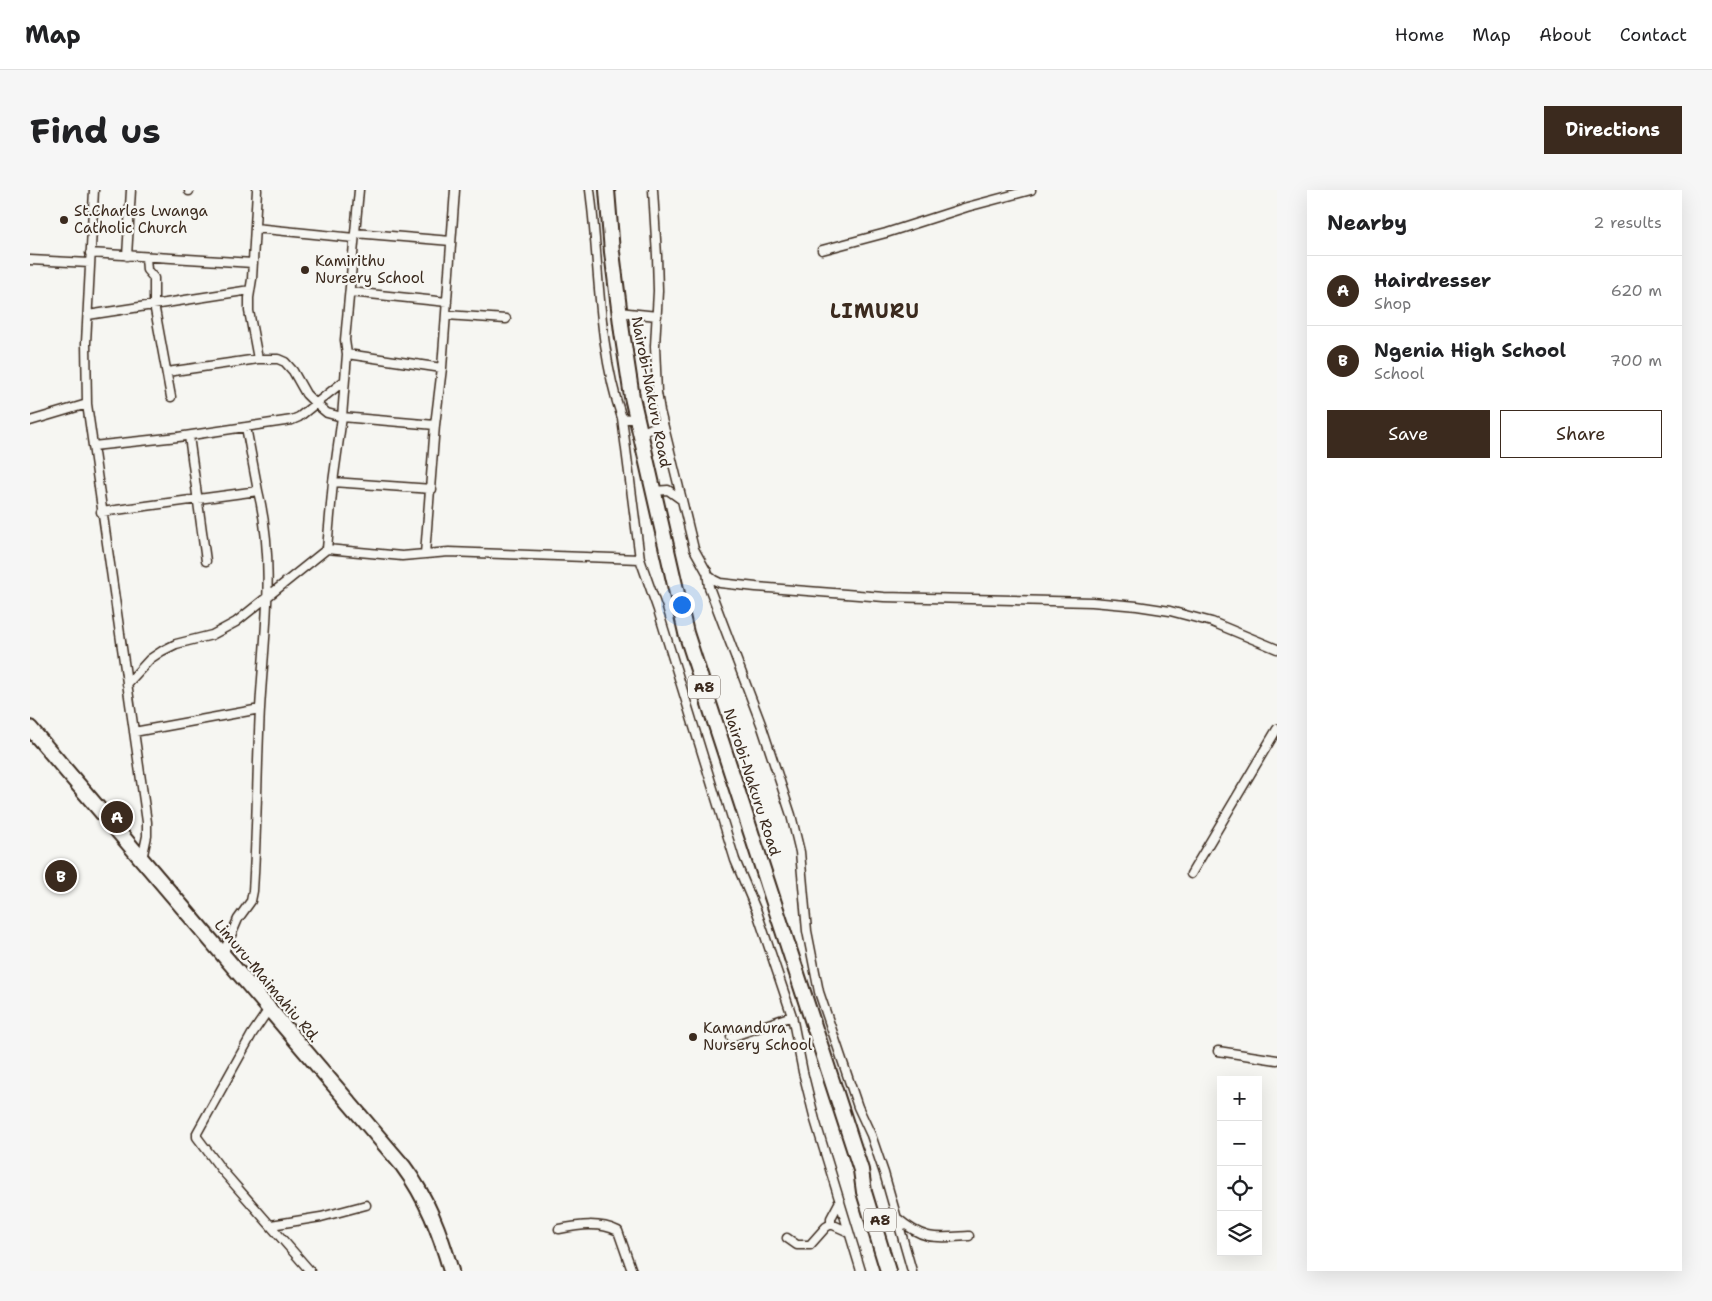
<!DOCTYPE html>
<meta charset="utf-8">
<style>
body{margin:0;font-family:"Shantell Sans",sans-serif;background:#f6f6f6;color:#202124}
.controls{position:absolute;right:15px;bottom:15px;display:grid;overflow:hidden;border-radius:0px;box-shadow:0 5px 20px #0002}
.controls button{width:45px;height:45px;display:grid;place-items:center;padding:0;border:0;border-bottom:1px solid #e0e0e0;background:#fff;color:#202124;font:25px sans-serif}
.you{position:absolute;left:651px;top:414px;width:18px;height:18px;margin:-12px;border:4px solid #fff;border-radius:50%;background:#1a73e8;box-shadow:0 0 0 8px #1a73e833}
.badge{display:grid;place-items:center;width:32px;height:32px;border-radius:50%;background:#3b2a1e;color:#fff;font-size:16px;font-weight:700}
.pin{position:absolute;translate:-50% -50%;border:2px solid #fff;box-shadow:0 1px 5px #0006}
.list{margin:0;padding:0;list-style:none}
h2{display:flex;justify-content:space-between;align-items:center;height:65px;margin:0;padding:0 20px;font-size:21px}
h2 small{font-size:16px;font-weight:400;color:#757577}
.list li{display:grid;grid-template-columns:32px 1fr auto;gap:15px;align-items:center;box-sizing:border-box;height:70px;padding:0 20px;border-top:1px solid #e0e0e0}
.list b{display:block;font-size:19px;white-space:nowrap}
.list p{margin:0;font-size:16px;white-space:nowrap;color:#757577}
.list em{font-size:16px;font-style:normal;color:#757577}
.actions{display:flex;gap:10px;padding:15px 20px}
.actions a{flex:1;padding:11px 0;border:1px solid #3b2a1e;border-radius:0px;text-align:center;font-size:18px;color:#3b2a1e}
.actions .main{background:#3b2a1e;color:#fff}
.icon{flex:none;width:28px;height:28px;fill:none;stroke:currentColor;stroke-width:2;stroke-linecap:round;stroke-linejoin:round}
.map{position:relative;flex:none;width:1247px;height:1081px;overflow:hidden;border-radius:0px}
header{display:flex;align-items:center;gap:30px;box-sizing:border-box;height:70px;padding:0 25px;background:#fff;border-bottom:1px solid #e0e0e0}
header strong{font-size:24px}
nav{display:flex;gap:28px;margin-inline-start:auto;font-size:18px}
.intro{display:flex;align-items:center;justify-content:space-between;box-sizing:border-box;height:120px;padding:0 30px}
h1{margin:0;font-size:35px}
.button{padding:12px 22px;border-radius:0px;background:#3b2a1e;color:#fff;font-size:18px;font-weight:700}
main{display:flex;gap:30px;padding:0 30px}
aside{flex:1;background:#fff;border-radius:0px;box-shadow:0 5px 20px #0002}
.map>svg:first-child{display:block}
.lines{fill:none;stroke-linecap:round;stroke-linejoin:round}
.street-casing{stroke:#3b2a1e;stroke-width:11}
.highway-casing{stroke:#3b2a1e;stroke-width:18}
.street{stroke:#f6f6f2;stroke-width:8}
.highway{stroke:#f6f6f2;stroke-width:14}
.poi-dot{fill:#3b2a1e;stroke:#f6f6f2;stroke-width:2}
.labels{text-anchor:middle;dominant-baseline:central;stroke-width:4.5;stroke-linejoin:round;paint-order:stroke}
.shield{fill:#f6f6f2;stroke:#73675e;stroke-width:1}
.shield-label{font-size:14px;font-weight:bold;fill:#3b2a1e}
.poi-label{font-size:15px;fill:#3b2a1e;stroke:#f6f6f2;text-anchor:start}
.street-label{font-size:15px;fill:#3b2a1e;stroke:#f6f6f2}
.district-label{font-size:20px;font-weight:bold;letter-spacing:1px;fill:#3b2a1e;stroke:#f6f6f2}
</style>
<header>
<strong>Map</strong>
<nav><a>Home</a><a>Map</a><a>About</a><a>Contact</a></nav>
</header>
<div class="intro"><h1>Find us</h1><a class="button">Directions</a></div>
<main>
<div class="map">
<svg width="1247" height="1081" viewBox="0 0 1247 1081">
<rect width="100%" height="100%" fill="#f6f6f2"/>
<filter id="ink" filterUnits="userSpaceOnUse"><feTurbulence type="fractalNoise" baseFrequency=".02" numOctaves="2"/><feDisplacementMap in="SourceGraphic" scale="10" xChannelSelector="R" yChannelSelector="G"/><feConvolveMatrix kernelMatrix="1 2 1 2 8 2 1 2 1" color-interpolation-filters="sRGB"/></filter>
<g filter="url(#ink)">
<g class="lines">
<g class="street-casing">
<path id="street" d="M64,0L56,153L57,214L117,632V646L112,669
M227,0L222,89L219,108V121L228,169
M560,0C570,76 567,155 592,228L608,230
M623,0L627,66L628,101L625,156L627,203L630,221L652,310
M159,1V0
M225,38L324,48
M325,43L421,51
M792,60L856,43L937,17L1001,0
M60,63L223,73
M97,66L101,0
M116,67L117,80L124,88V114L141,207
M0,70L60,73
M320,102L417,112
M589,122L627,126
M58,125L220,100
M416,125L476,129
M317,164L412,178
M137,182L228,169H248L255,172L263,181L276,204L286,214L297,223L312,227L405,235
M592,228L610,369L628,420L705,670L727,722L762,826L773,882L785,930L831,1081
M0,231L57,214
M216,237L228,301
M611,243L633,233
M159,246L176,371
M63,256L148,247L262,230L269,227L314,191
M303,292L402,299
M624,301L638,300L652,310L664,359L679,386L684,390L690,393L726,397L854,407L1062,412L1107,416L1140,421L1182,432L1247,459
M71,322L228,301C246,373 234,446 230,519C227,580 227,640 223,701L221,711L208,729L193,764
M297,359L303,292L312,227L317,164L315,150L329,0
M395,364L405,235L412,178L425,0
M677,381L679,397L731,534L761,625L770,662L777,741L789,802L828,917L841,945L854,983L882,1081
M97,494L120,469L132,461L146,454L182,445L206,432L297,359L372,366L419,362L610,369
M104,542L230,519
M1161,684L1247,539
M239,819L222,844L167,943V947L191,979L280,1081
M701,847L762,826
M1188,861L1247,870
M867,1028C894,1051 905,1048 939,1046
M801,1034V1028L810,1011
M241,1035L291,1027L336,1015
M529,1039C550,1035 569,1032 588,1041L602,1081
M757,1048L767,1055H780L796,1037L801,1034L819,1042"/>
</g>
<g class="highway-casing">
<path id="highway" d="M577,0L582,62L592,142L602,207L656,443L831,980L834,1002L858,1081
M0,538L373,976C397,1008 410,1043 421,1081"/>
</g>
<use href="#street" class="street"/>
<use href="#highway" class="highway"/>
</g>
</g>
<g class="poi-dot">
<circle cx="34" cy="30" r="5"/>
<circle cx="275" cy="80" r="5"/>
<circle cx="663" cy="847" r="5"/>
</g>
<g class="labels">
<g class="shield">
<rect x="658" y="485.5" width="32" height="23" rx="4"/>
<rect x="834" y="1018.5" width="32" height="23" rx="4"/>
</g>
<g class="shield-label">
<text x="674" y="497">A8</text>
<text x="850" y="1030">A8</text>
</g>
<g class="poi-label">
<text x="44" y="21">St.Charles Lwanga<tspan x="44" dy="17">Catholic Church</tspan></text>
<text x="285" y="71">Kamirithu<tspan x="285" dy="17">Nursery School</tspan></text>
<text x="673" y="838">Kamandura<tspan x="673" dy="17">Nursery School</tspan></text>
</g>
<g class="street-label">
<text transform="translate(621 202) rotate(79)">Nairobi-Nakuru Road</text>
<text transform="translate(722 592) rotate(72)">Nairobi-Nakuru Road</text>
<text transform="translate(237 791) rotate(50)">Limuru-Maimahiu Rd.</text>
</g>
<g class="district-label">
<text x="845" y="121">LIMURU</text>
</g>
</g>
</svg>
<div class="controls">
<button>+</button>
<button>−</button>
<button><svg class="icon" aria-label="locate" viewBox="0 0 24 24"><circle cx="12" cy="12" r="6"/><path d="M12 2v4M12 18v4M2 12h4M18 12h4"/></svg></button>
<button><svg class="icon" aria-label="layers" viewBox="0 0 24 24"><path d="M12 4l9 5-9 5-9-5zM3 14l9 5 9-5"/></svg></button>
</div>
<div class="you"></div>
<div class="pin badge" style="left:87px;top:627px">A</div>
<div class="pin badge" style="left:31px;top:686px">B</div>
</div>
<aside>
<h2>Nearby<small>2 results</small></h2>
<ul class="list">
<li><span class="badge">A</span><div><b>Hairdresser</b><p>Shop</p></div><em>620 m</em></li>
<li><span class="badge">B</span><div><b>Ngenia High School</b><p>School</p></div><em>700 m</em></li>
</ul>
<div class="actions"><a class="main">Save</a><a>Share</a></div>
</aside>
</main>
